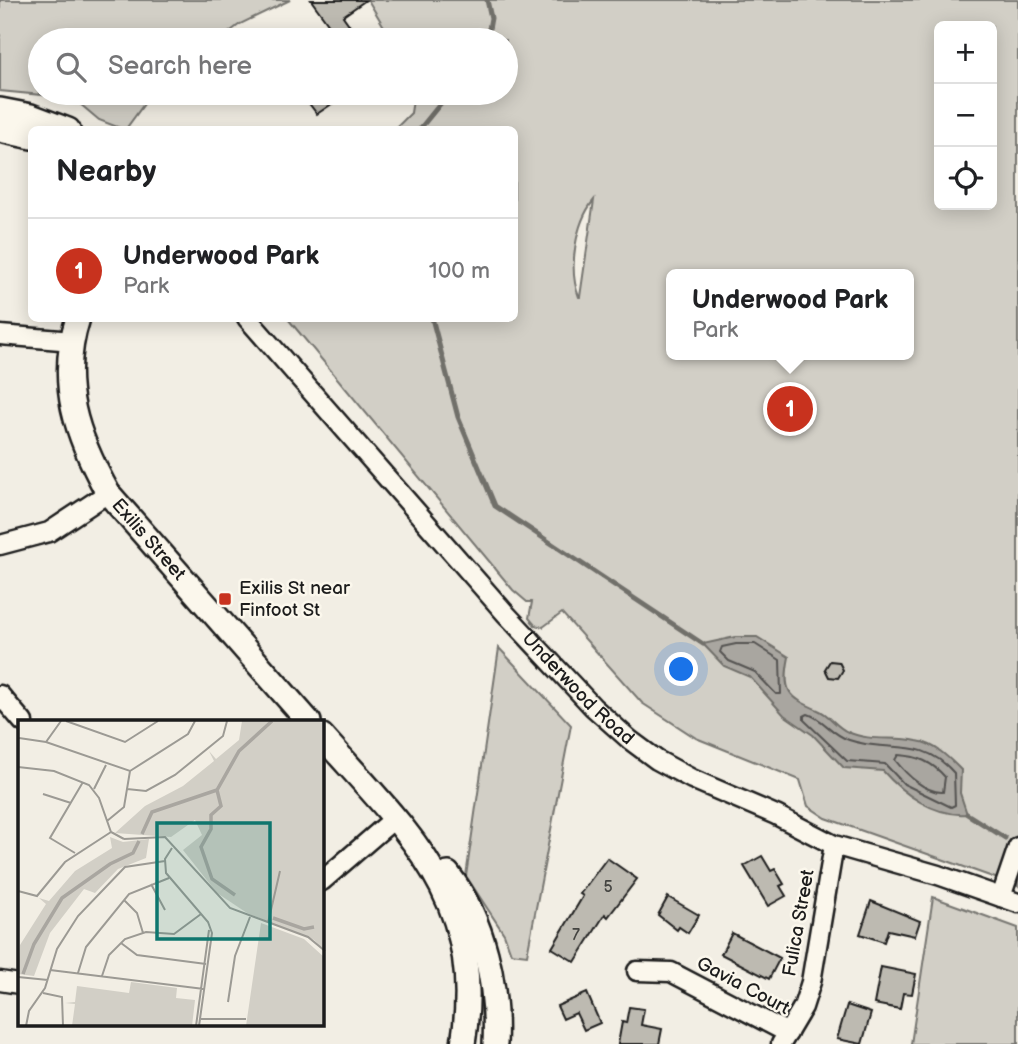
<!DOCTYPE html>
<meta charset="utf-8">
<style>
body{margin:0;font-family:"Balsamiq Sans",sans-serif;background:#f6f6f6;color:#202124}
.controls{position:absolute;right:21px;top:21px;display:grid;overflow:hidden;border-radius:10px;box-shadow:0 4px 18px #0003}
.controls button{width:63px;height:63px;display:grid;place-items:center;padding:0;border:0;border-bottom:2px solid #e0e0e0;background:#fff;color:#202124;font:35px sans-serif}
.you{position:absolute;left:682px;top:670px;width:24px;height:24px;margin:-18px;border:5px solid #fff;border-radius:50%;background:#1a73e8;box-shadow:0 0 0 10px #1a73e833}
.badge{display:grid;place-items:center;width:46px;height:46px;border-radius:50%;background:#c8321e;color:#fff;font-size:23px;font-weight:700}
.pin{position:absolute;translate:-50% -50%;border:4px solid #fff;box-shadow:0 2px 7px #0006}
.popup{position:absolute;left:666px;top:269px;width:248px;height:91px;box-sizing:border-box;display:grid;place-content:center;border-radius:10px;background:#fff;filter:drop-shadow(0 2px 5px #0005);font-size:23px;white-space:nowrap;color:#757577}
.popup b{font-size:26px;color:#202124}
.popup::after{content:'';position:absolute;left:50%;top:100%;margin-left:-14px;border:14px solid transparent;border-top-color:#fff}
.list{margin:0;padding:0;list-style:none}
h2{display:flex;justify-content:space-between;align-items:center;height:91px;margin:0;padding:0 28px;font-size:30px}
h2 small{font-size:23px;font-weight:400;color:#757577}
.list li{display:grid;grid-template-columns:46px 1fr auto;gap:21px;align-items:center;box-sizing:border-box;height:105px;padding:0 28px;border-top:2px solid #e0e0e0}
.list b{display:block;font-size:26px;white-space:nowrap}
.list p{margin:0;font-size:23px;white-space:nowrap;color:#757577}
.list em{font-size:23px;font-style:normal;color:#757577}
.icon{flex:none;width:38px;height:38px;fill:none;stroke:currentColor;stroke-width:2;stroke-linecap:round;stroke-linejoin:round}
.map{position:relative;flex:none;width:1018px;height:1044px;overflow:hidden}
.search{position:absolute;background:#fff;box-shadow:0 4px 18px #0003;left:28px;top:28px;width:490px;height:77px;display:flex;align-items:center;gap:18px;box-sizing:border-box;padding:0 24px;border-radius:38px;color:#757577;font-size:26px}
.panel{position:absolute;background:#fff;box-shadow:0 4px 18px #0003;left:28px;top:126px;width:490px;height:196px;border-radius:10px}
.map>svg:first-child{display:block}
.green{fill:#d2cfc6;stroke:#777671;stroke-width:2;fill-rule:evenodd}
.water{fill:#a9a6a0;stroke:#716f6b;stroke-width:2}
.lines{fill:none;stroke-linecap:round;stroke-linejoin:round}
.shore{stroke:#545351;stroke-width:2}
.stream{stroke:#716f6b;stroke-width:5}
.building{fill:#bdbab1;stroke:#1c1c1c;stroke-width:2}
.minor-casing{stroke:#1c1c1c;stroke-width:23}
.tertiary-casing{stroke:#1c1c1c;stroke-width:28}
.minor{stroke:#fbf7ec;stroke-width:18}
.tertiary{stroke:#fbf7ec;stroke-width:23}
.poi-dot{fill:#c8321e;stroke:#fbf7ec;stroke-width:2.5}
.labels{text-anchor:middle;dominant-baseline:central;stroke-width:5;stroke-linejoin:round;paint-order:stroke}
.number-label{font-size:16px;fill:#444441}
.street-label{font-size:19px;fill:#1c1c1c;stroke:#fbf7ec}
.poi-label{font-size:19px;fill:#1c1c1c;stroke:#fbf7ec;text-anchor:start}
.inset-river{fill:none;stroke:#a9a6a0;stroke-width:3.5}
.inset-road{fill:none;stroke:#9c9a94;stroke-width:2}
.view{fill:#0f766e;fill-opacity:0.15;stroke:#0f766e;stroke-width:3.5}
.inset-edge{fill:none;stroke:#1c1c1c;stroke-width:3.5}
</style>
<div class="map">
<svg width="1018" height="1044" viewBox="0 0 1018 1044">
<rect width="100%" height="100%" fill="#f2eee4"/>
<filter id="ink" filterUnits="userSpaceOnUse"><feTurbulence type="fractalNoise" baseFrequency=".0143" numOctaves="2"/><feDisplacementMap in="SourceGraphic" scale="14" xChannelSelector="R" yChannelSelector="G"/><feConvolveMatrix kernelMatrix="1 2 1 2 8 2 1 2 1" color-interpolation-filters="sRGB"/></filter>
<g filter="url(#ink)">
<path class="green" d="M0,0H290L240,24L219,40H40V93H152L125,130L99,120L73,98L0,91Z
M368,0H1018V886L826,818L808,806L800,780L696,738L642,703L562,613L543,627L535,625L529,618L532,602H527L513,590L288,319L514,318V130L395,129L411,113L414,93H506V40H392ZM939,26H992V205H939ZM594,200L580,297H579C568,270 575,223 594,200ZM671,274H909V355H671Z
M499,648L571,725L527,955L511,953L504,934L466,876Z
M933,897L1018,928V1044H911Z"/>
<path class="water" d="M735,637H757L789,657C782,691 788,697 818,710C829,714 836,727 848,732C869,742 895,736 917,741C936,744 949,758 961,770L960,793L967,814C935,817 903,794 883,771L844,768L813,735L784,715L750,677L724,666L703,644Z"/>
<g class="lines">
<path class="shore" d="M736,644H755L780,660L781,694H776L755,672L729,661L720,652L722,647Z
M808,714C824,719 832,735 849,740C889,754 921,735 954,773L955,805L951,807L904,784L885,764L847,761L804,720V716Z
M898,755C918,756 932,762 945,777L943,792C925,793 906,774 895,760Z"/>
<path class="stream" d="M487,40L491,18L487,0
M419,130L449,93
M432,318L458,417L495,506L703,644
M967,814L1005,838"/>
</g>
<path class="building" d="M311,0H366L343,16L360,40H340Z
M301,93H348L317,114Z
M830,661L839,662L843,670L838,678L829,677L825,669Z
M762,856L771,871L775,869L784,884L780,886L786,896L768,906L744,866Z
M607,858L637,879L608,917L605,914L575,962L552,948L583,896L580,894Z
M668,897L699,915L688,933L679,927L677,930L658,915Z
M871,901L920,921L915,936L888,930L884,942L860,934Z
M732,933L780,958L769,979L721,954Z
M881,967L916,974L912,994L903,993L900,1009L874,1004Z
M587,993L600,1023L584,1030L576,1013L563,1019L557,1006Z
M847,1005L871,1013L862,1044L837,1039Z
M629,1007L644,1009L641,1025L662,1029L659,1044H618L622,1022L626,1023Z"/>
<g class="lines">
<g class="minor-casing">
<g id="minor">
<path id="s1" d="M247,318L506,614L593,707L630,740L657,760L692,779L776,815L834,845L938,875L1018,903"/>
<path d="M0,335L73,341"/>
<path d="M0,545L49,532L108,493"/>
<path d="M0,695L23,722"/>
<path d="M322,881L395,818"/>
<path d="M1001,897L1018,847"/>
<path d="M637,971L671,972L788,1033"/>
<path d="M0,981L19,984"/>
<path d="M781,1044L803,1007L811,982L834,845"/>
</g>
</g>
<g class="tertiary-casing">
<g id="tertiary">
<path d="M0,110L31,116L68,130"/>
<path d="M0,130L32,137"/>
<path id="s2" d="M78,318C57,383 77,437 108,493L309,722"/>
<path d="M322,736C410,835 486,900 463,1044"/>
<path d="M448,874C484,920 498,986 495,1044"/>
</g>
</g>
<use href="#minor" class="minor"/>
<use href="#tertiary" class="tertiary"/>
</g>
</g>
<rect class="poi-dot" x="218" y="592" width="14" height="14" rx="3.5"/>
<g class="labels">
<g class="number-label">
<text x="608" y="887">5</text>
<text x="576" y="935">7</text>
</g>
<g class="street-label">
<text stroke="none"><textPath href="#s2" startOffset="245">Exilis Street</textPath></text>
<text stroke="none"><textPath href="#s1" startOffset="497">Underwood Road</textPath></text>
<text transform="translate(799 923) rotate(-80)">Fulica Street</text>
<text transform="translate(743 986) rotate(28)">Gavia Court</text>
</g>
<g class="poi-label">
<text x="239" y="588">Exilis St near<tspan x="239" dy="22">Finfoot St</tspan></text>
</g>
</g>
<g transform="translate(18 720)">
<rect width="306" height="306" fill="#f2eee4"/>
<path d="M224,1H306V231L296,220L229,193L199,173L165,130L184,115L177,100L153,117L97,113L127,86L165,66L196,41L191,31L198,39L221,20ZM92,117L105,122L131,119L128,138L100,149L77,173L66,169L32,213L16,256L0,254L2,225L28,184L21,178L31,181L57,151L94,128ZM243,203L286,219L306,237V306H228ZM113,262L159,268L158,278L177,280L174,306H54L57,284L47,283L57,282L59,266L111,273Z" fill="#d2cfc6"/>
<path class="inset-river" d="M199,70L203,86L193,95V109L183,127L194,159L217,175M124,114L134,92L199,70L221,31L254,1M255,198L286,209L296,207M5,254L16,224L44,178L92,144L115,133L121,121"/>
<path class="inset-road" d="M48,1L107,22L140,1M1,18L28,22L112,51L170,14L177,1M28,22L43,1M0,47L36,51L71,65L81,78L93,112L106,119M76,69L88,45M109,69L128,71L157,55L205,16L209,1M25,74L53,83M89,101L106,87L112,51M106,119L147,117L212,188L290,217L307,231M0,120V147M154,128L147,139L148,153L190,202L194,213L181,306M57,133L32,118L65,62M133,164L147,190M0,171L19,176L47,142L93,112M106,180L119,193L125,213M250,203L262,151M103,223L119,235L188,244M32,250L186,269M60,253L68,227L111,174L151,158M84,256L91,235L107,219L128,212L156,214L183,194M0,257L30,260M25,273L44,277L45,306M210,282L217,236L232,197M183,299H228M8,306L11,291L27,268L39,229L60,196L107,147L147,141M178,306L191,210"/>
<path class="view" d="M139,103H252V219H139Z"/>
<rect width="306" height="306" class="inset-edge"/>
</g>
</svg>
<div class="controls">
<button>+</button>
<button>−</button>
<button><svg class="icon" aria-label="locate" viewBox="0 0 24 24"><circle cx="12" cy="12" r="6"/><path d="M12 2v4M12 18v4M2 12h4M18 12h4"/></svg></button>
</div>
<div class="you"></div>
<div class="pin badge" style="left:790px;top:409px">1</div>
<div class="popup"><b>Underwood Park</b>Park</div>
<div class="search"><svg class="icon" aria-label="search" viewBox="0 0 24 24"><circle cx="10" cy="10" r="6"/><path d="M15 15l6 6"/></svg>Search here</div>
<section class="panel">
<h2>Nearby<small></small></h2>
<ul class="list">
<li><span class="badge">1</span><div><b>Underwood Park</b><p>Park</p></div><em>100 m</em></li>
</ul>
</section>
</div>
